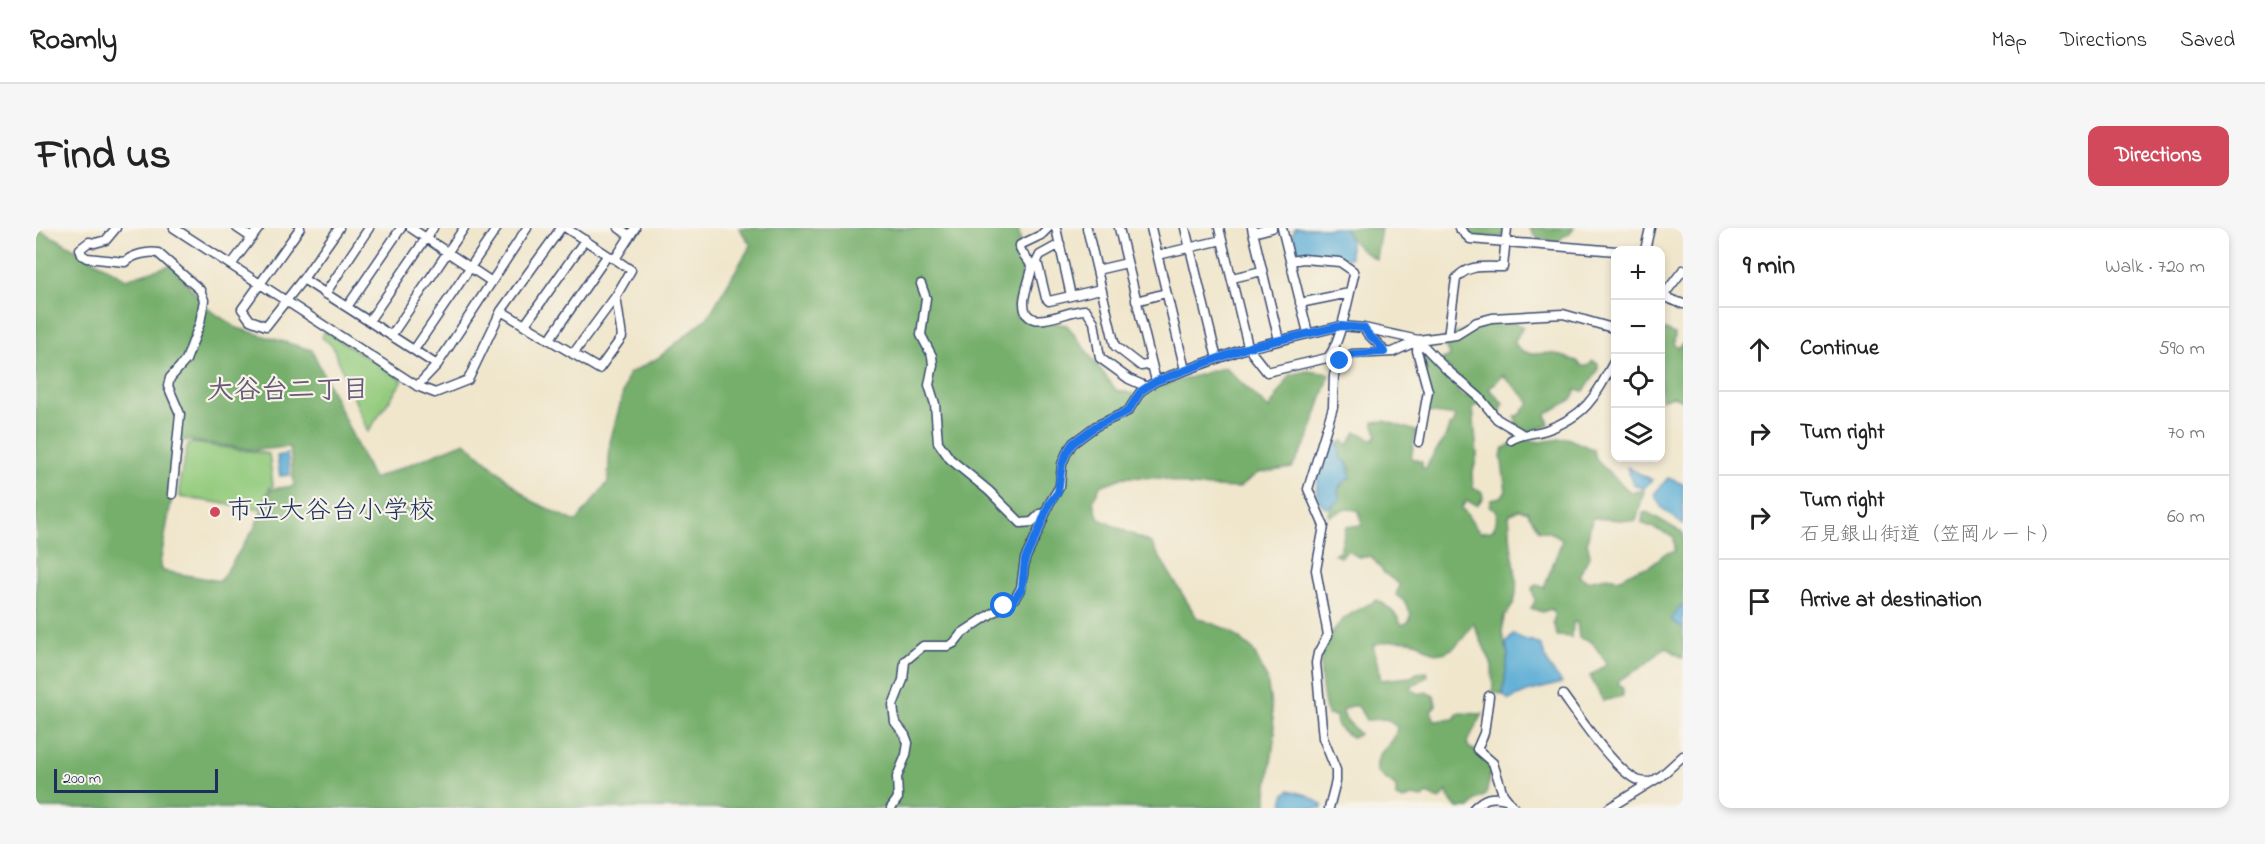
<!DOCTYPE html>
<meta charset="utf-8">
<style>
body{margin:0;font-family:"Indie Flower","Klee One",sans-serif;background:#f6f6f6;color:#222}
.controls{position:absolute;right:18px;top:18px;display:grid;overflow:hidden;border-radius:12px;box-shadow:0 3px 9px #0003}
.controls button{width:54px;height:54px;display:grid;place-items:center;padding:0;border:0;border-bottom:2px solid #e0e0e0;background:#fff;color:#222;font:30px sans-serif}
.scale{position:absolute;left:18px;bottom:15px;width:164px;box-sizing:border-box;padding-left:6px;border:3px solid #1b2f5e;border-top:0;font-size:16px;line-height:21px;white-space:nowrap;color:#1b2f5e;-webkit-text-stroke:4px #f7f3e8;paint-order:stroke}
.stop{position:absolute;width:18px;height:18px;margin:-14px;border:4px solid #1a73e8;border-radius:50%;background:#fff}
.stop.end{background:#1a73e8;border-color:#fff;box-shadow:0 2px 6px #0008}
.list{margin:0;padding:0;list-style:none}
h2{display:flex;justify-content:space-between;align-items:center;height:78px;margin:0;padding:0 24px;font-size:26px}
h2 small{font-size:20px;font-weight:400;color:#767676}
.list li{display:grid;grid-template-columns:39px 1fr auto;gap:18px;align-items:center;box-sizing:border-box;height:84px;padding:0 24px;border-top:2px solid #e0e0e0}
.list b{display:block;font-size:22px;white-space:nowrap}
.list p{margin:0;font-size:20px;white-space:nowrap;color:#767676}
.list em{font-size:20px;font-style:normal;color:#767676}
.icon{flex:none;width:33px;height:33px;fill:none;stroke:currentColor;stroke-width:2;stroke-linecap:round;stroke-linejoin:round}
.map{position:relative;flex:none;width:1647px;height:580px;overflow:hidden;border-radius:12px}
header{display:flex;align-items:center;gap:36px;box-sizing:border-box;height:84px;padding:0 30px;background:#fff;border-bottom:2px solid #e0e0e0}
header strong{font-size:28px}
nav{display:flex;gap:33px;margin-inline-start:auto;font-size:21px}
.intro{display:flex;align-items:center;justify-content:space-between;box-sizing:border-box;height:144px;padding:0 36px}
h1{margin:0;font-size:42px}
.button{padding:15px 27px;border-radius:12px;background:#d1495b;color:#fff;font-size:21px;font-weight:700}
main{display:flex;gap:36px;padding:0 36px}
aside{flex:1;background:#fff;border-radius:12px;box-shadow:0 3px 9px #0003}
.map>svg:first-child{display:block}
.green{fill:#93cb7d;stroke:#577d6e;stroke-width:1.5}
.forest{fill:#76af6c;stroke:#486f65;stroke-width:1.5;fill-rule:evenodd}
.water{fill:#5badd6;stroke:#3b6e9a;stroke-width:1.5}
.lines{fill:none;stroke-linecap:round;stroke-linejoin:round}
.minor-casing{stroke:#3b4a6e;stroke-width:11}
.minor{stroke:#fff;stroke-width:8}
.route{stroke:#1a73e8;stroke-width:8}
.poi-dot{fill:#d1495b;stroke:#f7f3e8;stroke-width:2}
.labels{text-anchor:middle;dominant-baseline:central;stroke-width:4.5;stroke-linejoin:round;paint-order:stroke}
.poi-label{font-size:26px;fill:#1b2f5e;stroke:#f7f3e8;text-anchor:start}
.neighbourhood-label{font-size:27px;font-weight:bold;fill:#685b78;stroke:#f7f3e8}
</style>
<header>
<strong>Roamly</strong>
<nav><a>Map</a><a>Directions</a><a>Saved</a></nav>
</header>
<div class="intro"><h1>Find us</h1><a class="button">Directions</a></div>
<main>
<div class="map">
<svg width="1647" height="580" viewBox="0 0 1647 580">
<rect width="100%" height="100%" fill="#f7f3e8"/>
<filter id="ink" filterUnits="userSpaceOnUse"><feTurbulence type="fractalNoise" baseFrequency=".0167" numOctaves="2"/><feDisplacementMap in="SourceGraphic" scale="12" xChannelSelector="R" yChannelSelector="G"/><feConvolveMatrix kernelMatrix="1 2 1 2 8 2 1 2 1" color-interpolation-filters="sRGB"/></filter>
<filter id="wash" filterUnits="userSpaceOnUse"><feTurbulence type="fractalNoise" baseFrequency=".008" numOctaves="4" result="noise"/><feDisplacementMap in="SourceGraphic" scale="24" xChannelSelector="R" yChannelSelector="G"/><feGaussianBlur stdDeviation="1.35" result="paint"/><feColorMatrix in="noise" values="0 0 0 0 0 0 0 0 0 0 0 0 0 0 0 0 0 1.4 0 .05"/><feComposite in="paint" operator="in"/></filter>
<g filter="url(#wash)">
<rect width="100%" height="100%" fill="#f0e6cc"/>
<path class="green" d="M289,103L367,152L332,204L296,117L285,109Z
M157,215L233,226L237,258L234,259L224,281L144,269V251L152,217Z"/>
<path class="forest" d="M703,0H982L988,33L980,89L1031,97L1080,162L1098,166L1189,139L1233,181L1254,147L1271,143L1294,146L1272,211L1256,240L1222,245L1202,260L1154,258L1125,250L1088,249L1064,258L1057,273L1063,291L1115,315L1161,390L1193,402L1217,422L1231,451L1239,505L1231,565V580H0V1L23,12L90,51L135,37L174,82L201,100L276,122L337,251L429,214L496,273L540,294L572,254L574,214L592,146L622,130L672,89L715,17ZM146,212L219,222L254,219L258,258L235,261L218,301L184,353L127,343L124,336Z
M1308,0H1345L1340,31C1325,23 1316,15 1308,0Z
M1430,0H1468L1467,9H1437Z
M1493,0H1538L1534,6L1526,9L1523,15L1502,10Z
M1476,93L1487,99L1478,114L1484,122L1496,126L1516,125L1541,133L1546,138H1552L1557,133L1562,136V143L1548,163L1540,162L1535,172L1510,186L1513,197L1491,205L1482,201L1479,188L1484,187L1494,174L1467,147L1453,161L1467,175L1463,189L1404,132L1414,128L1406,112L1441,96Z
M1627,101L1639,106L1638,117L1642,120L1647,115V172L1637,168L1625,172L1624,103Z
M1395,130C1401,136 1408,141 1414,148C1425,160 1416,168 1439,169L1444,174L1437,180L1441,227L1436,248L1437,260L1446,264L1447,270L1441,277L1431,273L1425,280C1434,287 1435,296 1444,304L1456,303C1461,296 1461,290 1460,282L1453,278L1455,271L1465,269L1470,263L1465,227L1468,220L1489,211L1504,214L1531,210L1557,221L1561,233L1594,264L1608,263L1600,293L1556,290L1551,314L1554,327L1543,348L1551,353L1571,349L1582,351L1604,340L1612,339L1630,325L1639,323L1638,309L1606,295L1607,285L1611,284L1647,305V377L1635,391L1647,400V430L1630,419L1606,439L1583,452L1582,455L1587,461V468L1567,473L1554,448L1568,438L1570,434L1556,414L1543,410L1541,394L1537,395L1536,409L1521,408L1517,394L1519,388L1515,381L1506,384L1495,380L1499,373L1496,360L1500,357L1508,359L1526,313C1522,305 1511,304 1503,302L1491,283L1482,282L1473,287C1474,297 1474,307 1475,316C1478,339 1489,371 1468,388L1466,406L1472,426L1467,467L1457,464L1456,437L1437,395C1428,411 1411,435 1391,421C1386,418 1385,415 1379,414C1364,411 1352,413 1337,417L1345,452L1375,449L1381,445L1391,444L1392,448L1374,460L1383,466L1390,464L1398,468L1400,477L1395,483L1399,493L1418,491L1422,485L1447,486L1431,514L1433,520L1438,522L1456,537L1450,567L1440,572L1434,580H1421L1412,569L1411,563L1404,572L1391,566L1387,570L1375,568L1367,572L1360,569V559L1341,544C1338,518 1358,523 1361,499L1350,491L1330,492L1322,478H1314L1306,482L1309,490L1323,506L1316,510L1301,498L1300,488L1291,487C1284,450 1276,420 1308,391C1317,383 1331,378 1341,372C1353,379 1360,385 1366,397L1373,394L1375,386L1368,373L1360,367L1364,357L1348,345L1335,328C1325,331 1320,329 1312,322L1304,329L1298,326L1304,322L1310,299L1325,297L1326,293L1322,282L1311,281L1293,288C1293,279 1298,276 1304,271L1302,263L1315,242L1310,233L1305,231L1303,215L1307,213L1312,217L1320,204C1327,205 1330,211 1338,211L1341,206L1337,194L1349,193L1380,203L1375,230L1386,234V240H1390C1397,223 1408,218 1413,198L1417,197L1420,188L1390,184L1394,173L1386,133Z"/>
<path class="water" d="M1259,0H1308L1314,11V30C1295,32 1278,22 1260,24L1256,8Z
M1294,214L1303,216L1305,231L1310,233L1315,249L1304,257L1302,263L1304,271L1295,279L1289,280C1273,262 1285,258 1282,239L1289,235V221Z
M251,226L254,247L244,248L241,228Z
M1591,239L1616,252L1607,261L1597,256Z
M1632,250L1647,256V297L1626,280L1618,266Z
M1645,377H1647V400L1635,392Z
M1478,406L1485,411L1497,413L1505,417L1513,438L1526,455L1491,464L1473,472L1467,467L1472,426L1470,415Z
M1253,562L1271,567L1286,577V580H1246L1248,567Z"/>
</g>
<g filter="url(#ink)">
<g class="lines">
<g class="minor-casing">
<path id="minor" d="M80,0L70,12L59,15L53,14L44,21L46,27L51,30L89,34C96,27 112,23 122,25L164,62L168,72L164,95L150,132L134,150L132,158L144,186L136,266
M138,0L381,158L399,165L432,152L465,83L525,0
M201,0L216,10
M264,0L206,81L214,92L230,98L267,51L303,0
M375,0L456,54
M530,0L576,30
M583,0L594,8
M1012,0L1005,7L984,17C983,26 994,31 996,40C994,51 989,62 988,73C987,110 1033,80 1050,82L1058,94L1064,130L1093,151L1111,159
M1020,0L1035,68
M1051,0L1079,118L1105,138L1116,136
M1083,0L1120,153
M1115,0L1149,142
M1149,0L1181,131
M1183,0L1211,114L1216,125L1231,144L1291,130C1304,119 1313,66 1318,47L1317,43L1304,34L1267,31L1255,33
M1216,0L1243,112
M1246,0L1272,105
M1423,0L1434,11L1580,23
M1217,5L1236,0
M1024,16L1004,27L1001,33L1010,70L1013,73L1065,61
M1609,22L1614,0
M1122,27L1186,12
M195,37L223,0
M1061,42L1091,35
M1196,50L1226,43
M267,51L401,137
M885,56L890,70L885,107L896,128L897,137L893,157L899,176L902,214L914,231L953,263L985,295L996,294L1004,286L1009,285
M1624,62L1631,70L1647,76
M289,66L333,0
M1624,72L1647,42
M1100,73L1130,65
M1264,75L1313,65
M311,79L365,0
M465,83L563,141L586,109L580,68L595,42L579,31L599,0
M333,93L397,0
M488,98L549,12
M1328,100C1332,110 1344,114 1348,124
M355,108L428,0
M1412,108L1420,51C1431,36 1450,39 1467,39L1471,0
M513,112L571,28
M1382,112L1409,140L1443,169L1461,191L1486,206
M1382,112L1381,123L1392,163L1383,214
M378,122L461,0
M537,126L580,68
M381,158L401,137L491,0
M1475,212C1486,205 1498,206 1510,202C1552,187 1560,167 1580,130
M1527,467C1543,489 1578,541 1601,552C1606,554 1610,554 1615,554
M1453,468L1448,505L1441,521L1457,535L1467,566L1478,580
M855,580L862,570L861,549L870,527L872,515L869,507L859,494L857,477L867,452L869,433L887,418H912L918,415L926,405L979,370L985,360L989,331L1002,304L1013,276L1024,258L1026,236L1031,224L1037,215L1060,198L1092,183L1105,163L1120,153L1208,121L1305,98L1328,100L1382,112L1420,107L1441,94L1456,90L1527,86L1580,101
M1293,580L1300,553V542L1287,510L1280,435L1282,425L1292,407L1280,342L1288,298L1272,261L1297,179L1298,147L1304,133L1316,126L1357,124L1381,113
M1438,580C1449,569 1455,568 1470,571
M1573,580L1625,548L1647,528"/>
</g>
<use href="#minor" class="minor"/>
</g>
</g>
<g class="lines" filter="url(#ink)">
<path class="route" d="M968,378L979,370L986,360L989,331L1002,304L1013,276L1022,264L1026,236L1031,224L1037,215L1060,198L1092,183L1105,163L1120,153L1213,119L1305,98L1328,100C1333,110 1344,114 1348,124L1316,126L1304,133"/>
</g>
<circle class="poi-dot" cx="179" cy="284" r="6"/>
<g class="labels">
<g class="poi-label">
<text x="191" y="284">市立大谷台小学校</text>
</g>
<g class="neighbourhood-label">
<text x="252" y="163">大谷台二丁目</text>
</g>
</g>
</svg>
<div class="controls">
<button>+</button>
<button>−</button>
<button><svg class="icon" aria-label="locate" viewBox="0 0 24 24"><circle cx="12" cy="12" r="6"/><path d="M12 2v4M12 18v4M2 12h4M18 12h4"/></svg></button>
<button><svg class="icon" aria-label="layers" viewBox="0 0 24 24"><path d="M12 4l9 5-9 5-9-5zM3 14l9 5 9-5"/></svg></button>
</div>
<div class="scale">200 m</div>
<div class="stop" style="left:968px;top:378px"></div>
<div class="stop end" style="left:1304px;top:133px"></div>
</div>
<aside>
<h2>9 min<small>Walk · 720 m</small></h2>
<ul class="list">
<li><svg class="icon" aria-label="ahead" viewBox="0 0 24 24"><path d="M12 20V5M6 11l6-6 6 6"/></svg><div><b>Continue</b></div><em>590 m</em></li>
<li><svg class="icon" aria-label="right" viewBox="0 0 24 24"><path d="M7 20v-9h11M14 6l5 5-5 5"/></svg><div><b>Turn right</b></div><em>70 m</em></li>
<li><svg class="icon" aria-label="right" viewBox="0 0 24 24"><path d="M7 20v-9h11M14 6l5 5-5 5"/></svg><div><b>Turn right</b><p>石見銀山街道（笠岡ルート）</p></div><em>60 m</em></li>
<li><svg class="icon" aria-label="arrive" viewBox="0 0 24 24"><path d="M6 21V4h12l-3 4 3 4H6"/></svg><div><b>Arrive at destination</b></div></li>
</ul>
</aside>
</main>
